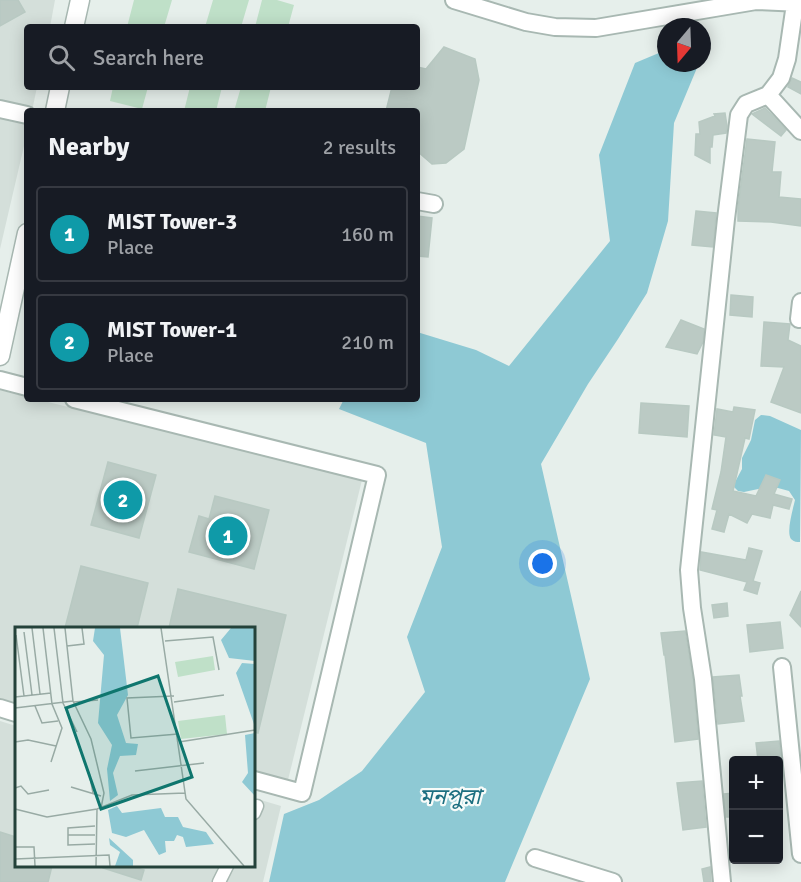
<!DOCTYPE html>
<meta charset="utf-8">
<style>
body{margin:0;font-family:Signika,"Noto Sans Bengali",sans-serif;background:#242831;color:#f1f3f6}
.controls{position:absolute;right:18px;bottom:18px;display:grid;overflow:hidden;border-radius:6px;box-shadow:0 3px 15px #0003}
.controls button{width:54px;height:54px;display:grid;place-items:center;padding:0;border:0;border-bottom:2px solid #363941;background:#171b24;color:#f1f3f6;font:30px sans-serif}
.compass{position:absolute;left:657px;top:18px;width:54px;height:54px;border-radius:50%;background:#171b24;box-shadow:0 3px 15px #0003;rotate:199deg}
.you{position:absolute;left:543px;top:564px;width:21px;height:21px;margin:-15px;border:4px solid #fff;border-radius:50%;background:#1a73e8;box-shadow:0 0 0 9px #1a73e833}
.badge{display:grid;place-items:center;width:39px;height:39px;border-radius:50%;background:#f4845f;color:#fff;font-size:20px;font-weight:700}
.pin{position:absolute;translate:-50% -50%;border:3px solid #fff;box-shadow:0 2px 6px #0006}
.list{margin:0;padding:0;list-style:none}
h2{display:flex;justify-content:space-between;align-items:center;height:78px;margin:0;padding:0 24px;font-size:26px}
h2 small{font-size:20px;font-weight:400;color:#9ea1a6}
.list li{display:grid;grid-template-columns:39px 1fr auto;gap:18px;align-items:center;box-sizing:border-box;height:96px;margin:0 12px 12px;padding:0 12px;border:2px solid #363941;border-radius:6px}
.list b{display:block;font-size:22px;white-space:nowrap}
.list p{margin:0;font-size:20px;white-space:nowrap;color:#9ea1a6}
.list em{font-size:20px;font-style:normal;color:#9ea1a6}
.icon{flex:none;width:33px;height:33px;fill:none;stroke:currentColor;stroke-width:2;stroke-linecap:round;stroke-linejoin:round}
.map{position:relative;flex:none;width:801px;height:882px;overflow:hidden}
.search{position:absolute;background:#171b24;box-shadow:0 3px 15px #0003;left:24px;top:24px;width:396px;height:66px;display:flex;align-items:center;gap:15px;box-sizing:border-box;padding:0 21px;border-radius:6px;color:#9ea1a6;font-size:22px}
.panel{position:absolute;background:#171b24;box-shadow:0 3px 15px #0003;left:24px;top:108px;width:396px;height:294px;border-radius:6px}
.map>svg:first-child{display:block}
.built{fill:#d4dfda}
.green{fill:#bfe0c8}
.water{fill:#8ec9d4}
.building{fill:#bbcac4;stroke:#b8c9c2;stroke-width:1.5}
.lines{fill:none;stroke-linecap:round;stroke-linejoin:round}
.pedestrian-casing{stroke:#a8b8b2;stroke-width:15}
.minor-casing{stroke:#a8b8b2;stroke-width:20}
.tertiary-casing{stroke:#a8b8b2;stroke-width:21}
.pedestrian{stroke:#fff;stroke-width:12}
.minor{stroke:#fff;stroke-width:16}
.tertiary{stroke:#fff;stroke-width:18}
.labels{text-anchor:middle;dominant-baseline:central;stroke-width:4.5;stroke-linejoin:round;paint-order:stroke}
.water-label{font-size:22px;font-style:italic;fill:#1c6f80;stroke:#f7fbf9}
.inset-road{fill:none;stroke:#98aaa4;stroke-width:1.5}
.view{fill:#0f766e;fill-opacity:0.15;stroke:#0f766e;stroke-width:3}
.inset-edge{fill:none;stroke:#24423a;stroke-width:3}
</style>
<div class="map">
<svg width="801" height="882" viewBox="0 0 801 882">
<rect width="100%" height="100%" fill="#e6efeb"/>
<path class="built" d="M0,0H55L50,27H27V87H37L32,111H27V133L0,249Z
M0,390L27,397V399H36L362,480L288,780L254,771V628H16V706L0,701Z
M0,721L16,726V866H254V798L281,806L263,882H0Z"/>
<path class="green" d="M134,0H172L164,27H127Z
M213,0H249L241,27H205Z
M262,0H277L294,5L288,27H255Z
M113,87H148L142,109L110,101Z
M190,87H222L216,111H184Z
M241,87H271L265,111H234Z"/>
<path class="water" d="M666,50V63H699L674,123L668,221L647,293L618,339L588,384L541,464L590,679L505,882H269L284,814L319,800L362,771L425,692L407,637L442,547L426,443L339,409L344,399H417V332L476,350L509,366L610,241L599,155L635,63Z
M761,415L770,416L801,430L800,542C797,542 794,542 791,539C786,532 793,509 795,500L789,491L778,488H763L744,492L738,491L734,487L735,482L742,469V458L751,440L755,420Z"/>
<path class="building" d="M0,0H18L25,12L0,26Z
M444,47L475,59L479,80L464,149L446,163L432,164L417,151V111H386L392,87H417V67L426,69Z
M792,78L801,82V94L788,87Z
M765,108L786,130L781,136L752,114Z
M725,113L727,126L726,133L713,135L712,147H710V163L695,155L696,134H700L699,122L715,116L714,114Z
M747,139L775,142L772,172H781L779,197L801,199V226L771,222L738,221V208Z
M696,211L716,213L713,247L692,245Z
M417,216L432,218L428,257L417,256Z
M731,295L753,297L752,317L730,315Z
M681,320L704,329L703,342L697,354L666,347Z
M764,322L790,324L788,340L801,346V413L771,402L784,367L761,366Z
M641,403L689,406L687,437L639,433Z
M734,407L755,410L749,439L745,438L733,491L756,496L766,475L780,480L774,494L792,499L789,509L773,505L770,518L752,514L747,523L729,514L724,532L712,529L717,510L712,509L721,472L726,437L714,435L717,409L733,412Z
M108,462L156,475L139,538L91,525Z
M215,496L269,510L254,569L189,552L199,516L209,519Z
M749,548L762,551L753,581L760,583L757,594L744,590L747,582L700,570L701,552L746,560Z
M81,566L148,583L137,628H65Z
M178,589L286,615L258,733L254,732V628H169Z
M801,591V627L790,615Z
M727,603L728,616L714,618L712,605Z
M780,622L783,648L750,652L747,625Z
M685,631L693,680L698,739L675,742L665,655H664L661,633Z
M739,675L742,696H740L744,721L718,724L713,677Z
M779,741L781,760H758L756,743Z
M702,781L706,827L683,830L677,783Z
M734,793V817H726L724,794Z
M0,832L16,837V866H52L48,882H0Z
M103,866H130L144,870L141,880L103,868Z
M710,867L711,882H704L702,869Z"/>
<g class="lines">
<g class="pedestrian-casing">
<path id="pedestrian" d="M254,813L257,806
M219,882L227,866"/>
</g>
<g class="minor-casing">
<path id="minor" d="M454,0L526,22L555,27L596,28L756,1L801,3
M768,95L801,131
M0,109L27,115
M417,201L434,204
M799,319L801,302
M0,380L27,387
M74,399L377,475L302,793L254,780
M782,667L801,854
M0,708L16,713
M535,858L613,882
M722,882L703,679L692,608L689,570L726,219L739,115L746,104L768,95L781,78L787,59L795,4"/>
</g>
<g class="tertiary-casing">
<path id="tertiary" d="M74,27L80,0
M55,111L60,87
M0,356L27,233"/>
</g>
<use href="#pedestrian" class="pedestrian"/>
<use href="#minor" class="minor"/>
<use href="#tertiary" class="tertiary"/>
</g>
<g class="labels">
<g class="water-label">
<text x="450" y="796">মনপুরা</text>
</g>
</g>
<g transform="translate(15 627)">
<rect width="240" height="240" fill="#e6efeb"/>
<path d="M198,29L200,43L163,50L160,35ZM210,88L212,107L166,112L163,94Z" fill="#bfe0c8"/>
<path d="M80,1H105L113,68L102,88L111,116L123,117L121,128L105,129L98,146L103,168L95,174L92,142L97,118L83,96L89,28L78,14ZM216,1H240V34L214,31L206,13ZM227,36L240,37V100L221,46ZM240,106V169L227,155L233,146L230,108ZM102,179L107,186L146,181L150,190H163L168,200L191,205L199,217L171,220L168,210L162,208L159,214H150L151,225L144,228L129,203L111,210L97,206L93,183ZM94,211L118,233V239H100L105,225L95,218Z" fill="#8ec9d4"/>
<path class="inset-road" d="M17,1L25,67M28,1L37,77L47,101L36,135M39,1L48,76L62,105M50,1L58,74L76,112L89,166L86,181M146,1L171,172L229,239M9,5L17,68M1,8L9,69M150,14L198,10L204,43M52,19L69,17L67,1M159,69L112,71L116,111L163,107M0,70L36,66M59,75L83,73M159,75L209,68M20,79L27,96L43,94M0,81L58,74M0,115L13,113L41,119M164,115L240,103M120,144L189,136M74,145L78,166M56,160L86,169M0,161L6,159L13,167L34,163M0,182L32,190L82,182L117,168L170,166M80,199L53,201V218L80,217M53,208H80M0,220H19L20,239M0,232L94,228L95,239M81,239L82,182"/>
<path class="view" d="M143,49L177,150L86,182L51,81Z"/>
<rect width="240" height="240" class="inset-edge"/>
</g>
</svg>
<div class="controls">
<button>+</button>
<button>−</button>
</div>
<svg class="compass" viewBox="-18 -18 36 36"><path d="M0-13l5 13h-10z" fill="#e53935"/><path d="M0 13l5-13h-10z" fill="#9ea1a6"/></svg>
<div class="you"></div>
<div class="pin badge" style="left:228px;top:536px;background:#0f9aa8">1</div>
<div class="pin badge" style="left:123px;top:500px;background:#0f9aa8">2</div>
<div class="search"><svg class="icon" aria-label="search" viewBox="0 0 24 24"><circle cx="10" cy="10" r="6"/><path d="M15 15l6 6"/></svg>Search here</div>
<section class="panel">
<h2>Nearby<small>2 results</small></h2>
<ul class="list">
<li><span class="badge" style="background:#0f9aa8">1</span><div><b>MIST Tower-3</b><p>Place</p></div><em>160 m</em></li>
<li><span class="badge" style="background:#0f9aa8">2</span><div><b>MIST Tower-1</b><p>Place</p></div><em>210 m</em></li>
</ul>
</section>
</div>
